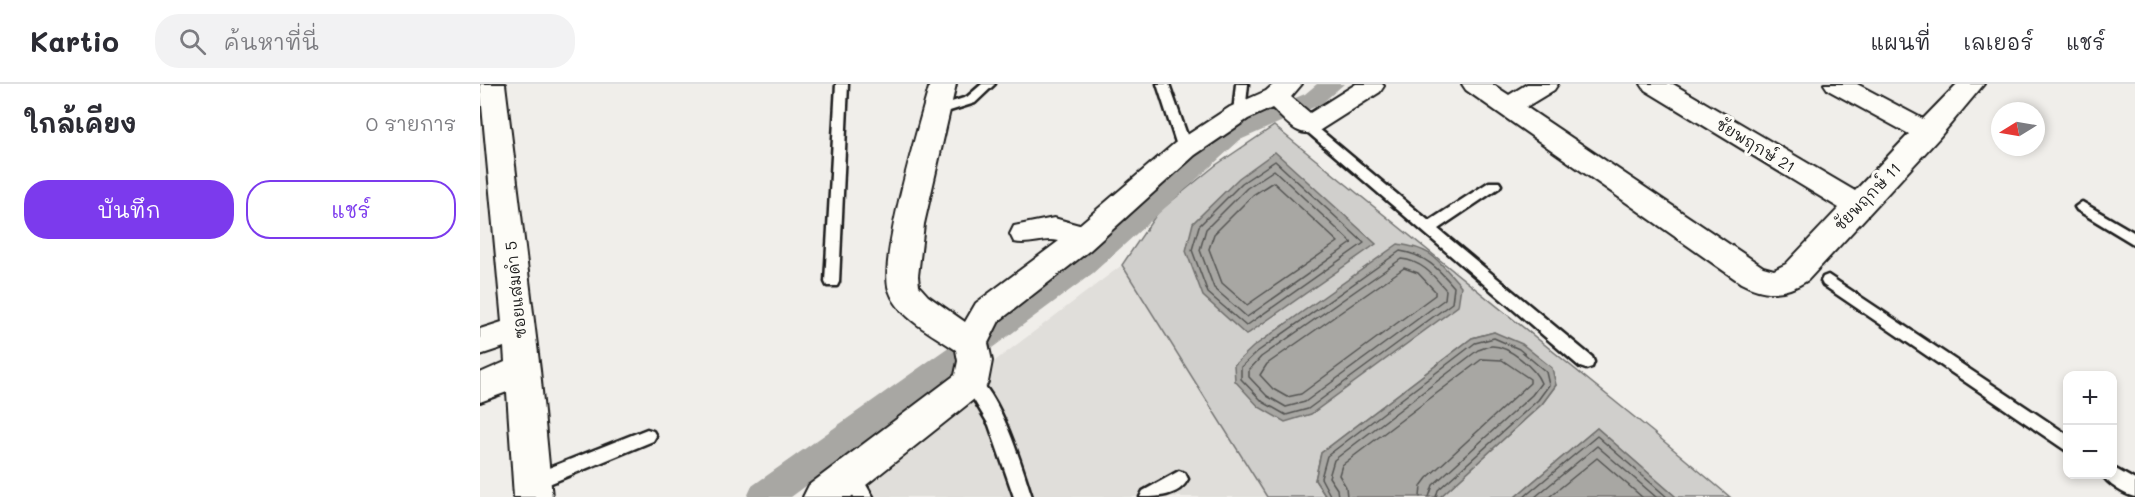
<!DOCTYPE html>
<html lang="th">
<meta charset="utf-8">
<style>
body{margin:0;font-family:Mali,"Playpen Sans Thai",sans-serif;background:#f2f2f3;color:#2b2b33}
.controls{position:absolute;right:18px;bottom:18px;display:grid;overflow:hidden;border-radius:12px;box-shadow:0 3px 9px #0003}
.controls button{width:54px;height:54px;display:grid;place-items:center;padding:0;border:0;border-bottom:2px solid #e1e1e2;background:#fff;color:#2b2b33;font:30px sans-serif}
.compass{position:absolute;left:1511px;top:18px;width:54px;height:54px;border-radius:50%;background:#fff;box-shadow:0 3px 9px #0003;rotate:259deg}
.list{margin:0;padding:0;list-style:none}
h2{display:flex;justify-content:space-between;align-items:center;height:78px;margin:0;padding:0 24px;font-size:26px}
h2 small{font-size:20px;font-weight:400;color:#7c7c81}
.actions{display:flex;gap:12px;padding:18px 24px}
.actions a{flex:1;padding:14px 0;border:2px solid #7c3aed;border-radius:24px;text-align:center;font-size:21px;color:#7c3aed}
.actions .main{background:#7c3aed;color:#fff}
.icon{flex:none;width:33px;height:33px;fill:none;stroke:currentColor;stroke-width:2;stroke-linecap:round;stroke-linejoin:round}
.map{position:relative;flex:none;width:1655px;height:413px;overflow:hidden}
header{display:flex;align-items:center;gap:36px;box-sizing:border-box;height:84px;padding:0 30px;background:#fff;border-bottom:2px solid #e1e1e2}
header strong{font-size:28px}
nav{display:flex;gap:33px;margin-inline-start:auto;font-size:21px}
.search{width:420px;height:54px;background:#f2f2f3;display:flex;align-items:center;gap:15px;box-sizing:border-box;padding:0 21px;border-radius:24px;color:#7c7c81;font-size:22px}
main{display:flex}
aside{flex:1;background:#fff}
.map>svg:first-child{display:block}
.built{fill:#e0deda}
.green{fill:#d0cfcc;stroke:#767674;stroke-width:1.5}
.water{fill:#a8a7a3;stroke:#706f6d;stroke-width:1.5}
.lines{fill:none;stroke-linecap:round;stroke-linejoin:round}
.shore{stroke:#545452;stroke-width:1.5}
.canal{fill:#a8a7a3;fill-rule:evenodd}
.lane-casing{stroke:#1c1c1c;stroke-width:5}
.street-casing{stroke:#1c1c1c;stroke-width:4}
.lane{fill:#fdfcf7;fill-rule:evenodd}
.street{fill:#fdfcf7;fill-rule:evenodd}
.labels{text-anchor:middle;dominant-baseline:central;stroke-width:6;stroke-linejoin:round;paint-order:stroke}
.street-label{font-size:16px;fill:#1c1c1c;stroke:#fdfcf7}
</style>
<header>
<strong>Kartio</strong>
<div class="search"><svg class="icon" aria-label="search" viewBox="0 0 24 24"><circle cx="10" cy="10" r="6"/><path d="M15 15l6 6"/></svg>ค้นหาที่นี่</div>
<nav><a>แผนที่</a><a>เลเยอร์</a><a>แชร์</a></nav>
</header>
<main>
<aside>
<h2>ใกล้เคียง<small>0 รายการ</small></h2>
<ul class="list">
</ul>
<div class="actions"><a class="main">บันทึก</a><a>แชร์</a></div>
</aside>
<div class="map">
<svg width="1655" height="413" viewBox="0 0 1655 413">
<rect width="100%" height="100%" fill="#f0eeea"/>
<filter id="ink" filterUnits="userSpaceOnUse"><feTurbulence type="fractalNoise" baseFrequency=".0167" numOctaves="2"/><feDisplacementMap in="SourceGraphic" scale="12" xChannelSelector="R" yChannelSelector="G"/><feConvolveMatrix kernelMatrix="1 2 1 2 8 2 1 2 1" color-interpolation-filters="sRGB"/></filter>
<g filter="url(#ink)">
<path class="built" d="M642,181L787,413H335Z"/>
<path class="green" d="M794,42L1174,349L1250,413H1196L1117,344L1035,413H960L1062,320L1076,301L1014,248L992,254L841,369L835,396L846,413H787L642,181L678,128L736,81Z"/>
<path class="water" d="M795,68L896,160L766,251L723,212L706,167L713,139L759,94Z
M918,160C954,165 957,176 981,202L978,222L831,330L805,338L779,323L755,297L754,281L773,263Z
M1014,248L1042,260L1072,284L1076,301L1062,320L960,413H846L835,396L841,369L992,254Z
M1117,344L1196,413H1035Z"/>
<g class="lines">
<path class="shore" d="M795,77L884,159L766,242L728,209L712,166L719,142L762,99Z
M794,86L872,159L767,233L734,204L720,166L726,145L767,104Z
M793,98L858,158L767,221L742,199L729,165L734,150L773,111Z
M920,167C945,171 958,184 974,203L972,219L828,325L806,331L783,318L761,295V283L777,268Z
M921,175C942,177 953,191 966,206L965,215L825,318L806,323L787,312L769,293V286L781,273Z
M924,184L938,189L955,207V211L821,310L807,313L793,305L780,291L787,280Z
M851,413L841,394L847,372L995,259L1014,254L1039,265L1066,288L1069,301L1058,316L958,406L956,413
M858,413L857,405L849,393L854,376L998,266C1002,265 1007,262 1012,262C1029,262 1055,284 1061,299L1052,311L953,401L949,413
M867,413L866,403L859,391L862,381L1002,275L1022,276L1050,295V299L947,394L941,402L940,413
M1044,413L1117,352L1187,413
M1055,413L1117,362L1176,413
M1069,413L1117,374L1162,413"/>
<path class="canal" d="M837,0H864L841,20L760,56L613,189L311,413H267L272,402L593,175L742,44L825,10Z"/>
<g class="lane-casing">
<path id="lane" d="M356,0H368L359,198L357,202H347L345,198Z
M502,0H515L495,19L457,31L451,27L453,24L487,13Z
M677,0H689L712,65L710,68L705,69L698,65Z
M756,0H768L765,29L759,33L753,29Z
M828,38L832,39L949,137L1009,98H1019L1021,101L1019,104L958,145L1112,273L1114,278L1112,283L1106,285L1100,283L824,45L822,42Z
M1602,118L1655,149V161L1597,126L1595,123Z
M1348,191L1588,351V368L1343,201L1341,197L1343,193Z
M491,291C518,300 543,386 552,413H534L509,341L483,298L485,293Z
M167,345L173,347L176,352L173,357L52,407L46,405L43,399L46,393Z
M371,383L377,385L393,413H374L362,391L365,385Z
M1632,383L1655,396V413C1645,411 1627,400 1622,390H1632Z
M699,387L705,389L708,395C699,413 677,413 660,413L663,407Z"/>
</g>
<g class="street-casing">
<path id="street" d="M0,0H25L60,286L72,413H34L27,308L0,318V289L25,278L24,263L0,271V245L22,238Z
M450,0H476L444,140L438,192L439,202L448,212L485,238L496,219L579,157C564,153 550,162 534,158L530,150L534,142L574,134L599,141L695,59L750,23L786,7L794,0H822L811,13L830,29L876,0H902L904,2L900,8L837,48C817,54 806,37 792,24L768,35L715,71L610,166L519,237L508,259L512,277L508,298L503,308L371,413H323L329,401L475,291L478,277L476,266C453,250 418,234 409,206C398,176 440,37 450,0Z
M982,0H1012L1029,11L1047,0H1078L1074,6L1046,23L1283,183L1294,186L1306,180L1359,124L1165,6L1161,0H1193L1375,107L1429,50L1348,6L1344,0H1377L1443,35L1477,0H1504L1458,55L1328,196C1305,211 1285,212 1261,199L986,6Z"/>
</g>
<use href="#lane" class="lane"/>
<use href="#street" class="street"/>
</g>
</g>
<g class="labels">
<g class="street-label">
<text transform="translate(1276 61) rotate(31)">ชัยพฤกษ์ 21</text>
<text transform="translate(1387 112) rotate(-46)">ชัยพฤกษ์ 11</text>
<text transform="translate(35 206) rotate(-96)">ซอยแสมดำ 5</text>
</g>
</g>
</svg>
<div class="controls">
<button>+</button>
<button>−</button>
</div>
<svg class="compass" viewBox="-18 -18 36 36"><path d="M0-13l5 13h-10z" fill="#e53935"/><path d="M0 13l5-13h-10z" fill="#7c7c81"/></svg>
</div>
</main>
